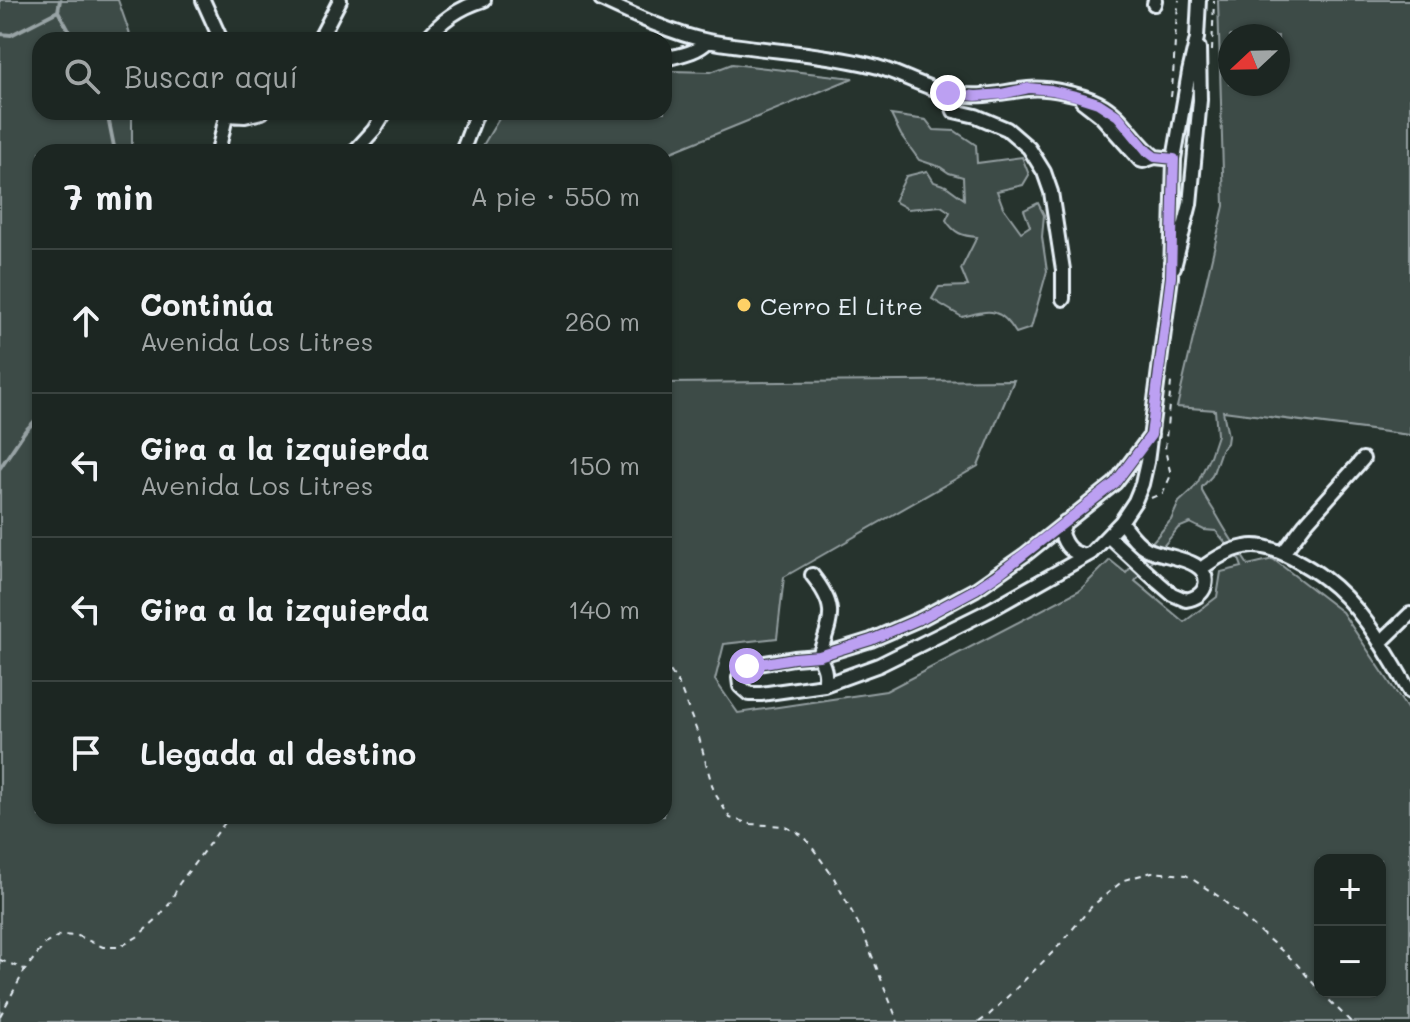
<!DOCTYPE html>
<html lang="es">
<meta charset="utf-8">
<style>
body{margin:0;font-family:Mali,sans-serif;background:#252e2a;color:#f1f3f6}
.controls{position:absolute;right:24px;bottom:24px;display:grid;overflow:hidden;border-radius:16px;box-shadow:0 2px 6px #0004}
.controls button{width:72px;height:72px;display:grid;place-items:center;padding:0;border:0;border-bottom:2px solid #3a4340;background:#1c2622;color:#f1f3f6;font:40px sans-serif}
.compass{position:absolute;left:1218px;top:24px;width:72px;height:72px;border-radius:50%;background:#1c2622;box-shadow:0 2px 6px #0004;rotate:248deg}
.stop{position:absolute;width:24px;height:24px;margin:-18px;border:6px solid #bca0f2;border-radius:50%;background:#fff}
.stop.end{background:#bca0f2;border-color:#fff;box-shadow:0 2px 8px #0008}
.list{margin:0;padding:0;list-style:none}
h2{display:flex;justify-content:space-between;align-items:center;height:104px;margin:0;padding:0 32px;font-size:34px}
h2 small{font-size:26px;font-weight:400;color:#a0a5a5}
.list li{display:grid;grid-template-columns:52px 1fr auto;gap:24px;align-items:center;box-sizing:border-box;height:144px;padding:0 32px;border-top:2px solid #3a4340}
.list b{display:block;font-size:30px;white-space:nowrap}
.list p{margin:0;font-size:26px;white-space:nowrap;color:#a0a5a5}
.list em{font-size:26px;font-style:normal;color:#a0a5a5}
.icon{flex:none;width:44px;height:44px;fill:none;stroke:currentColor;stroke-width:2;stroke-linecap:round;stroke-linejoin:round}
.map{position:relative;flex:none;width:1410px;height:1022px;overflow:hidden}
.search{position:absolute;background:#1c2622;box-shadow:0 2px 6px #0004;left:32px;top:32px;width:640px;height:88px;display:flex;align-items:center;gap:20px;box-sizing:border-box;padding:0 28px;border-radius:24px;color:#a0a5a5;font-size:30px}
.panel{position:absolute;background:#1c2622;box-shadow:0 2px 6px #0004;left:32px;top:144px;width:640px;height:680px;border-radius:24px}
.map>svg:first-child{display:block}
.green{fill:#3e4b47;stroke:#939ea0;stroke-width:2;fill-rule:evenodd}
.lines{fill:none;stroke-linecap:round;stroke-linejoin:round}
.stream{stroke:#98a3a5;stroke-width:4}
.minor-casing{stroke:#e8f1f8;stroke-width:18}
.path{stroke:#e8f1f8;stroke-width:2;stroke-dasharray:6 6;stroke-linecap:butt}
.minor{stroke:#26332d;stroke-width:12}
.route{stroke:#bca0f2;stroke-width:10}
.poi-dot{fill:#ffd166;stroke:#26332d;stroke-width:3}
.labels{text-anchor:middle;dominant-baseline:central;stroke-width:8;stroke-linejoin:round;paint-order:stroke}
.poi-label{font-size:24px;fill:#e8f1f8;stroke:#26332d;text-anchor:start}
</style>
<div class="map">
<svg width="1410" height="1022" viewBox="0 0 1410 1022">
<rect width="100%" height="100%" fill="#26332d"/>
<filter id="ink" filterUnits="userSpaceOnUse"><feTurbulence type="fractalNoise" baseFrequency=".0125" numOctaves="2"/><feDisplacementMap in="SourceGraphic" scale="16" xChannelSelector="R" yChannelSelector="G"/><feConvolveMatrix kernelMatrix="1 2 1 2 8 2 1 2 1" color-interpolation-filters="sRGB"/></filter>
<g filter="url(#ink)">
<path class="green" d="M0,0H118L132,40H40V112H132V152H40V816H664V383L1014,380L978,466L784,577L777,638L724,644L715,680L738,713L886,691L1080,590L1110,560L1126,573L1171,520L1179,502L1191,491L1198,482L1210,456L1217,435L1215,410L1177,407L1224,206L1218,0H1410V435L1223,411L1228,436L1227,443L1221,450L1212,476L1202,487V491C1207,501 1214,510 1219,519C1228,535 1238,550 1248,565L1273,559L1342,612L1410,713V1022H0ZM1230,36H1278V84H1230ZM1190,523L1204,530L1216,531L1239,559L1242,567L1221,572L1217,597L1184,622L1135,581L1178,528ZM1320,860H1380V992H1320Z
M732,64L853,78L664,155V152H479L503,112H664V76L672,71L711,72Z
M891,115L926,120L934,130L955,131L976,145L977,163L1022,157L1029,175L1023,185L997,191L1003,207L1021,232L1030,226L1024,210L1038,203L1044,215L1042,237L1047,271L1031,328L1016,333C1000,306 989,310 962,317L932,299L939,287L968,286L961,269L977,237C962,236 954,233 946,220L950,212L941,206L908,209L894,201L906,176L927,171L934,182L946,186L964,199L963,177L949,173L940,167L919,160L901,135Z"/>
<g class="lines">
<path class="stream" d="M58,11L74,40
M0,34L11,35L58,11L60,0
M107,112L115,152
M0,468L25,431L40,416"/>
<g class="minor-casing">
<path id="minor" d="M203,0L221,40
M601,0C633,15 673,34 708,41C762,51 817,52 870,65C898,71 922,88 950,93C981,99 999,92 1028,89C1047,87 1082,94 1099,103C1123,115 1134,141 1155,157
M1154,4L1155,0
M319,40L340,0
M426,40C441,20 461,7 484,0
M664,59C679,55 697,53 708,41
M948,93L954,111L976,116L1007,129L1029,148L1044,172L1051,192L1063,270V299
M1082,101L1100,115L1140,160L1143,161L1155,157L1174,159
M227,115L245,116L262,112
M218,152L227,112
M354,152L374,130L385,112
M462,152L477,112
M1174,267L1190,204L1200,100L1199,48
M1151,435L1115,483L1026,554L976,589L922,618L871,640L819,656L794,658L747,666L741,671L739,678L740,686L749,694H761L824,685L879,665L990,610L1091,553L1121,522L1135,501L1142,484L1147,462L1171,277L1174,159L1189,72L1197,38L1199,0
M1065,522L1061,533C1065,547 1072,553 1086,556
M1108,536L1158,582L1172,594L1186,600C1195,598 1202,595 1205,586C1212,558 1164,558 1147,549C1136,543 1129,532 1121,522
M1283,553L1305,524L1363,459
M1201,569C1214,559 1228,550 1245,547C1260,543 1279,551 1292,558C1303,564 1314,570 1324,578C1362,606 1386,652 1410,692
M812,575C839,609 831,618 819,656C824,666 827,673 824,685
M1380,643L1410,614"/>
</g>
<path class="path" d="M1212,51L1214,0
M1171,97C1175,64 1174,32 1179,0
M1151,498L1163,493L1171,475L1165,450L1171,382
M664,661L679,685L698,734L714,792L730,818L751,824L784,826L804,836L834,878L863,933L898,1022
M0,960L24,969
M1321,992L1351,1022
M0,1016L25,970L45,944L60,935L78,936L103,947H120L137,937L158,918L170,903L179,884L230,816
M979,1022L989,1015L1056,949L1092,906L1124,880L1152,872L1186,875L1218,896L1295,962L1320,991"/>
<use href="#minor" class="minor"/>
</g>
</g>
<g class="lines" filter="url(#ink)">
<path class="route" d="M747,666L794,658L819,656L871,640L922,618L976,589L1001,572L1115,483L1151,435L1171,277L1174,159L1155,157L1147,151L1118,116L1098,103L1076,96L1051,90L1029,88L1002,94L976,96L948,93"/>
</g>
<circle class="poi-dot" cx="744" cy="305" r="8"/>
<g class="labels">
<g class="poi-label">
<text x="760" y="305">Cerro El Litre</text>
</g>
</g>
</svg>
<div class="controls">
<button>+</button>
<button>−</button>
</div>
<svg class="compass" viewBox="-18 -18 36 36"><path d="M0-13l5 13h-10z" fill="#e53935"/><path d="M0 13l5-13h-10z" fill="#a0a5a5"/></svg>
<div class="stop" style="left:747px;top:666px"></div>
<div class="stop end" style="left:948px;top:93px"></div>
<div class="search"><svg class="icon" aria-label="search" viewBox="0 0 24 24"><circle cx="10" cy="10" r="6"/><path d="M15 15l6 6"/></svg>Buscar aquí</div>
<section class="panel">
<h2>7 min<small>A pie · 550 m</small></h2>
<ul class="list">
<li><svg class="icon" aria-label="ahead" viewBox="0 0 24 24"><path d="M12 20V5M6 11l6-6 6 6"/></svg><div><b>Continúa</b><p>Avenida Los Litres</p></div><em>260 m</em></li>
<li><svg class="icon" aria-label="left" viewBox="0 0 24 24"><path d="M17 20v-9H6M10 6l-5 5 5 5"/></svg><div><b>Gira a la izquierda</b><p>Avenida Los Litres</p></div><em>150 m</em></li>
<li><svg class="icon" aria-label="left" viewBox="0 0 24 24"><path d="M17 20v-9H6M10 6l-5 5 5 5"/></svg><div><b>Gira a la izquierda</b></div><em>140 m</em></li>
<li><svg class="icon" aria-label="arrive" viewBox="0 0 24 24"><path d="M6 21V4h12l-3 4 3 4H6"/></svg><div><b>Llegada al destino</b></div></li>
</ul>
</section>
</div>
